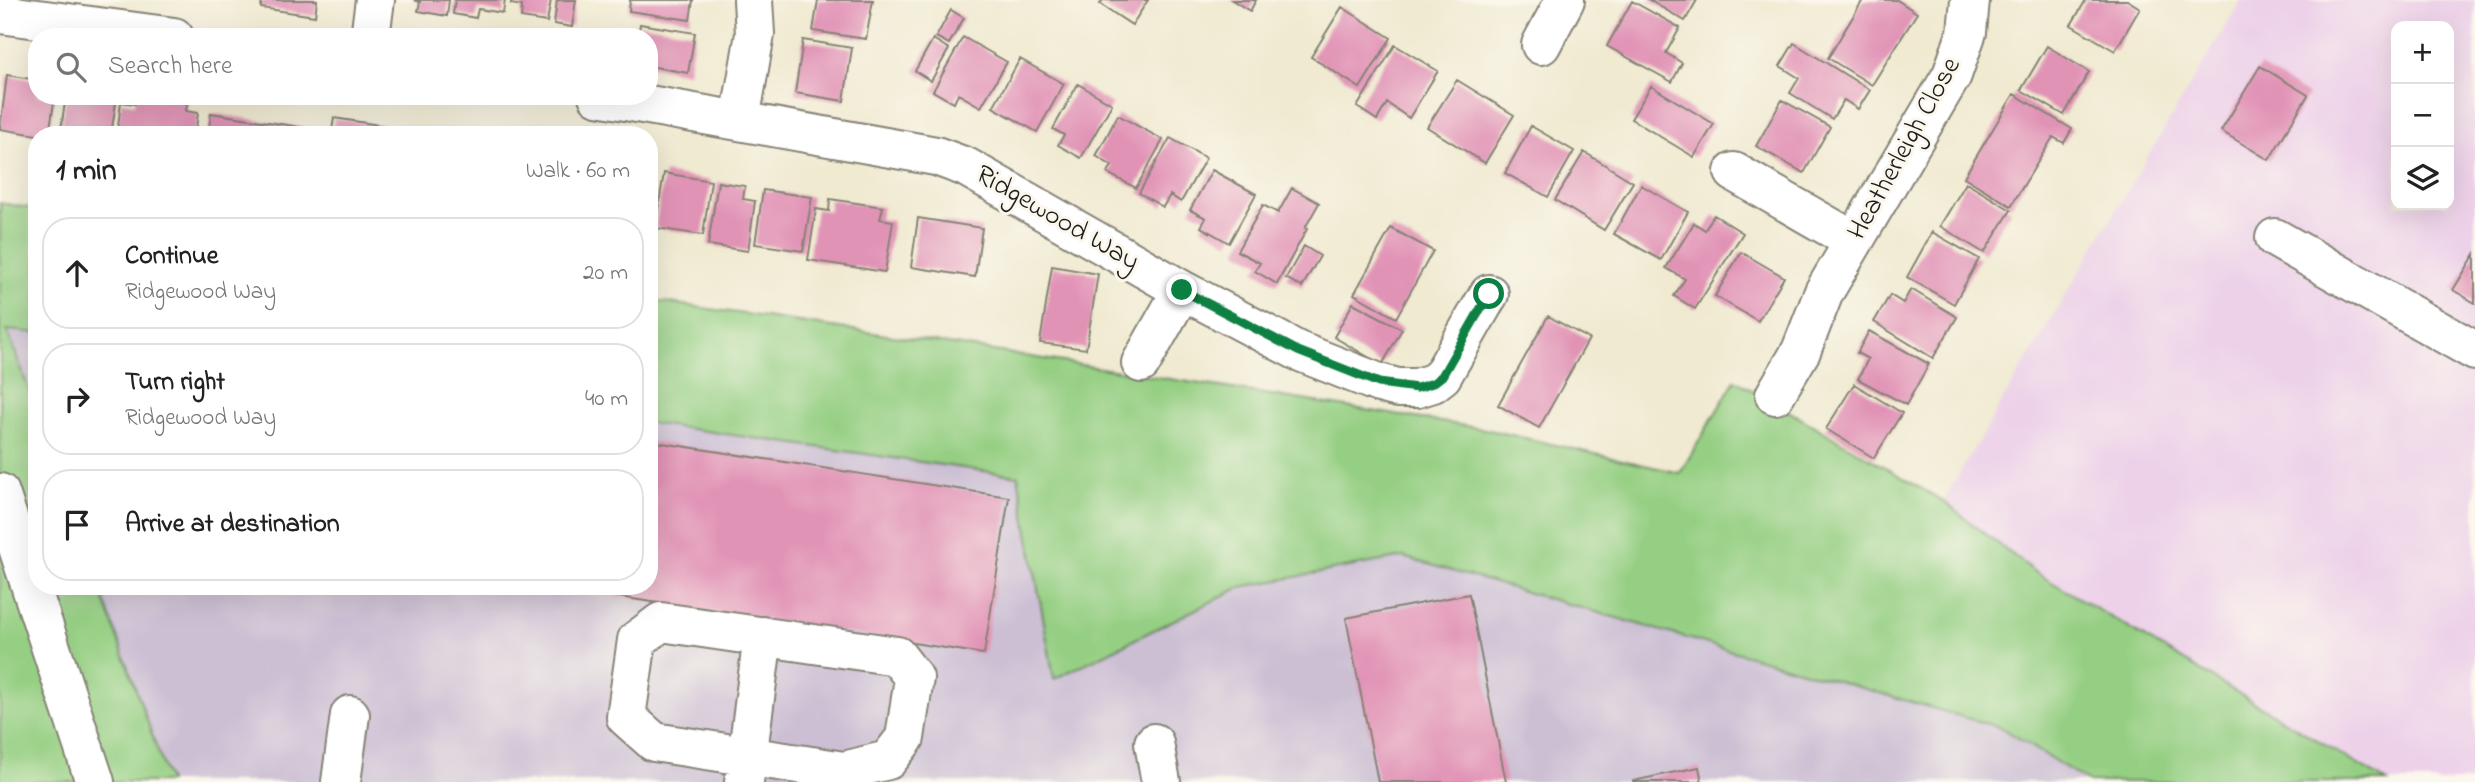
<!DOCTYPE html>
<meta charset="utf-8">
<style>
body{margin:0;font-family:"Indie Flower",sans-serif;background:#f6f6f6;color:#222}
.controls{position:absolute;right:21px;top:21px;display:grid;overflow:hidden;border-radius:14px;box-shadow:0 7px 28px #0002}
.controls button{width:63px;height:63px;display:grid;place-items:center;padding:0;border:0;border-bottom:2px solid #e0e0e0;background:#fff;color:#222;font:35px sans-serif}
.stop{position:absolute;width:21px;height:21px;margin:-16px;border:5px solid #0b8043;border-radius:50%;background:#fff}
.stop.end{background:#0b8043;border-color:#fff;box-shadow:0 2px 7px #0008}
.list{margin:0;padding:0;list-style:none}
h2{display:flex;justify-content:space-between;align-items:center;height:91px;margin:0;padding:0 28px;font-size:30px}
h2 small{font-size:23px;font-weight:400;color:#767676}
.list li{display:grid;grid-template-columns:46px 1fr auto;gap:21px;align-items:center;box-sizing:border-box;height:112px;margin:0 14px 14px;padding:0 14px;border:2px solid #e0e0e0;border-radius:28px}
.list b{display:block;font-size:26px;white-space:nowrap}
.list p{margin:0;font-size:23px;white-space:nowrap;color:#767676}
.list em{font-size:23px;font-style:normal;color:#767676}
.icon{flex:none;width:38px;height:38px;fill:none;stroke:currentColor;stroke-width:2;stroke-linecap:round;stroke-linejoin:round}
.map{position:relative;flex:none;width:2475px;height:782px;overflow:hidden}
.search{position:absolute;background:#fff;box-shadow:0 7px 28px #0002;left:28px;top:28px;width:630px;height:77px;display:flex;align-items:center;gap:18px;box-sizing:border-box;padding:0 24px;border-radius:28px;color:#767676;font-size:26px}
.panel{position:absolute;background:#fff;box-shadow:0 7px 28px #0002;left:28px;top:126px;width:630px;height:469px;border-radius:28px}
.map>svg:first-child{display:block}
.built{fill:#edd1e9;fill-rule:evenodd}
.industrial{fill:#ccbfd4}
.green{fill:#95cf83;stroke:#587650;stroke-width:2}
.building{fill:#e193b6}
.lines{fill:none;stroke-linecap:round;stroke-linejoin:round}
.minor-casing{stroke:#868376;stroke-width:42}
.minor{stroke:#fff;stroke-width:38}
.route{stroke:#0b8043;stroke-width:9}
.labels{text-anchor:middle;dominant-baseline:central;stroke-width:6;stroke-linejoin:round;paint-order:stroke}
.street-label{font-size:28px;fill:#1c1c1c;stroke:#fbf7ec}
</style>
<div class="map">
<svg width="2475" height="782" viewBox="0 0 2475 782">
<rect width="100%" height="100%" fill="#fbf7ec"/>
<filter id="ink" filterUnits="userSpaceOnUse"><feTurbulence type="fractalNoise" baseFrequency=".0143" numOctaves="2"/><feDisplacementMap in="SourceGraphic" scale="14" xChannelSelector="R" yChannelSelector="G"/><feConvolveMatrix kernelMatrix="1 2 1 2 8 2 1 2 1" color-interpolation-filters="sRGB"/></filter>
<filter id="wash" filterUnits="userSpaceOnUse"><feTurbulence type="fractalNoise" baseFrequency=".00686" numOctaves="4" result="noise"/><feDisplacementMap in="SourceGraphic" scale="28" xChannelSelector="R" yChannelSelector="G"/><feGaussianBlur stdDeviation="1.57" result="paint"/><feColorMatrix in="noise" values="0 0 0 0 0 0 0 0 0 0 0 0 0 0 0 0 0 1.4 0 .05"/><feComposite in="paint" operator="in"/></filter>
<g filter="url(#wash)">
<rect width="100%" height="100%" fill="#f0ead1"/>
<path class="built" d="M2241,0H2475V782H2387L2035,572L1943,501ZM2396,26H2449V205H2396Z"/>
<path class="industrial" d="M7,329L37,333V412Z
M649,423L1018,476L1054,678L1241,587L1403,557L2002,728L2089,782H169L99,586H649Z"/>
<path class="green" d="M0,203L37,209V333L7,330L37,412V586H99L169,782H0Z
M649,300L975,348L1485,429L1680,473L1735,380L1943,501L2035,572L2387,782H2089L2002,728L1403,557L1241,587L1054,679L1018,476L649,423Z"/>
<g id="blocks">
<path class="building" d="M262,0H317L315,16L261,8Z
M414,0H449L447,16L418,11L420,2Z
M455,0H505L503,13L478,9L476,18L453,14Z
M511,0H551L547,22L521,18L522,6L511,4Z
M557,0H576L572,27L554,24Z
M630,0H693L690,20L629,11Z
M818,0H873L866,39L813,31Z
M1103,0H1148L1132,25L1100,4Z
M1232,0H1256L1250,11Z
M1649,0H1697L1685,21Z
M1863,0H1897L1917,13L1872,85L1828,58Z
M2086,0H2127L2140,8L2115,51L2071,25Z
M1632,1L1680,28L1666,53L1682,63L1672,82L1607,46Z
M1342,7L1391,38L1360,88L1311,57Z
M951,10L964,18L949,44L936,37Z
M640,24L695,33L688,73L649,66V37H638Z
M963,37L1007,62L981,107L958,94L954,103L933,91Z
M933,39L949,49L931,81L915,71Z
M803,40L852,48L844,101L795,93Z
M1794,43L1870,90L1858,109L1844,100L1832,119L1790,93L1799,78L1780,66Z
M1395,45L1438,71L1409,118L1387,103L1377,120L1357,107Z
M2047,46L2089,72L2064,115L2021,90Z
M1020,59L1064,84L1037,132L993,107Z
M2260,66L2308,95L2269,160L2221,131Z
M7,75L37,80V96H55L49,135H37L0,129Z
M1457,80L1514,115L1485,163L1427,127Z
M1078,84L1112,104L1081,158L1058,145L1064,135L1053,129Z
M1651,86L1714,124L1694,157L1631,119Z
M2014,94L2072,129L2064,143L2053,137L2011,206L1964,177Z
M66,96H117L111,135H60Z
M136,96L188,98L186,111L198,113L195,135H117L121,102L135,104Z
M1782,100L1830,127L1804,173L1756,146Z
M211,113L313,129L312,135H208Z
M1118,115L1163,140L1136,188L1107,173L1112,166L1096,156Z
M334,118L386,126L384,135H319L320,128L332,130Z
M1531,126L1574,151L1548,197L1505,173Z
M1170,138L1206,158L1181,202L1170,195L1163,207L1139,193Z
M1584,152L1633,182L1604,230L1555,200Z
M1212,170L1256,194L1229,243L1201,227L1206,218L1190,210Z
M664,173L711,181L703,235L655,228Z
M718,182L745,186L743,199L755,201L748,251L708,245Z
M1966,183L2011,210L1984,253L1940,226Z
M1641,185L1688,212L1661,260L1614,234Z
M1292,188L1319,203L1305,228L1307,229L1277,284L1255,271L1260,263L1237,251L1263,205L1278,213Z
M763,190L812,197L803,251L755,244Z
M830,199L883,207L880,219L893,221L885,272L808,260L816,209L829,211Z
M1714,215L1743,233L1695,309L1674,296L1685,279L1666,268L1694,223L1705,230Z
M918,218L982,228L975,277L911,267Z
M1391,228L1433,251L1396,318L1354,294Z
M1932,232L1979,259L1954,304L1907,277Z
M1304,246L1320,256L1302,287L1286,278Z
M1741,252L1784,277L1758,321L1715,296Z
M2475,254V303L2453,290Z
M1052,266L1098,274L1086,349L1040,343Z
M1911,289L1957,317L1933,358L1874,322L1890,295L1903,303Z
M1353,303L1402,329L1382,365L1334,337Z
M1548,316L1589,339L1539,428L1498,405Z
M1869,331L1929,364L1906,405L1858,379L1868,359L1857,353Z
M1854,384L1902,413L1874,458L1826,429Z
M649,441L1009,497L984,654L562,588L649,586Z
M1469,594L1506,782H1378L1346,618Z
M1699,767L1702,782H1633V781Z"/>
</g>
</g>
<g filter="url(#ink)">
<use href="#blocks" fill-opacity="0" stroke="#868376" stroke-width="2"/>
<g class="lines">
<g class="minor-casing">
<path id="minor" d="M0,14L174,37
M370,37L375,0
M1541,45L1565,0
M598,96L936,156L966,167L1182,290L1298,351L1379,383L1398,388H1417L1433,383L1442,376L1489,294
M740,120L755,34L753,0
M1734,172L1854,241
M2275,238L2475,351
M1141,363L1182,290
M1775,395L1801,351L1824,292L1952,75L1967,32L1970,0
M0,493L95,782
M661,622L897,656L914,678L905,738L888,760L844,771L654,742L626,717L637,640Z
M1154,743L1161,782
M341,782L350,715
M744,782L763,636"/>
</g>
<use href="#minor" class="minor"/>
</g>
</g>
<g class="lines" filter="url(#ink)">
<path class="route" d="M1182,290L1298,351L1379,383L1417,388L1433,383L1442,376L1489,294"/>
</g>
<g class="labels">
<g class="street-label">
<text transform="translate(1905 149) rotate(-61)">Heatherleigh Close</text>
<text transform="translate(1057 219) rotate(30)">Ridgewood Way</text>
</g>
</g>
</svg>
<div class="controls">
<button>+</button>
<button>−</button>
<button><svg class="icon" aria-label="layers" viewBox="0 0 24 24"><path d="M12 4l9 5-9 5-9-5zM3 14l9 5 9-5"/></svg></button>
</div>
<div class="stop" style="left:1489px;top:294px"></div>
<div class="stop end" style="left:1182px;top:290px"></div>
<div class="search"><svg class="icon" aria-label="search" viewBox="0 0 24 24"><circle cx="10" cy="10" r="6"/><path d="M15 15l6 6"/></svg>Search here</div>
<section class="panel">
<h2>1 min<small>Walk · 60 m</small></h2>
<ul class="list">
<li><svg class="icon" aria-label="ahead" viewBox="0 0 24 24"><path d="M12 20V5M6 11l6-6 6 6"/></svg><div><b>Continue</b><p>Ridgewood Way</p></div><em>20 m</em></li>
<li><svg class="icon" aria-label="right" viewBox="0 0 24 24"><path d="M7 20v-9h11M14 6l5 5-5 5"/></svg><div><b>Turn right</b><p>Ridgewood Way</p></div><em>40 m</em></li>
<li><svg class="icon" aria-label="arrive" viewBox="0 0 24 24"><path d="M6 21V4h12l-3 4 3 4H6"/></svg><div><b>Arrive at destination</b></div></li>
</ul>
</section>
</div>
